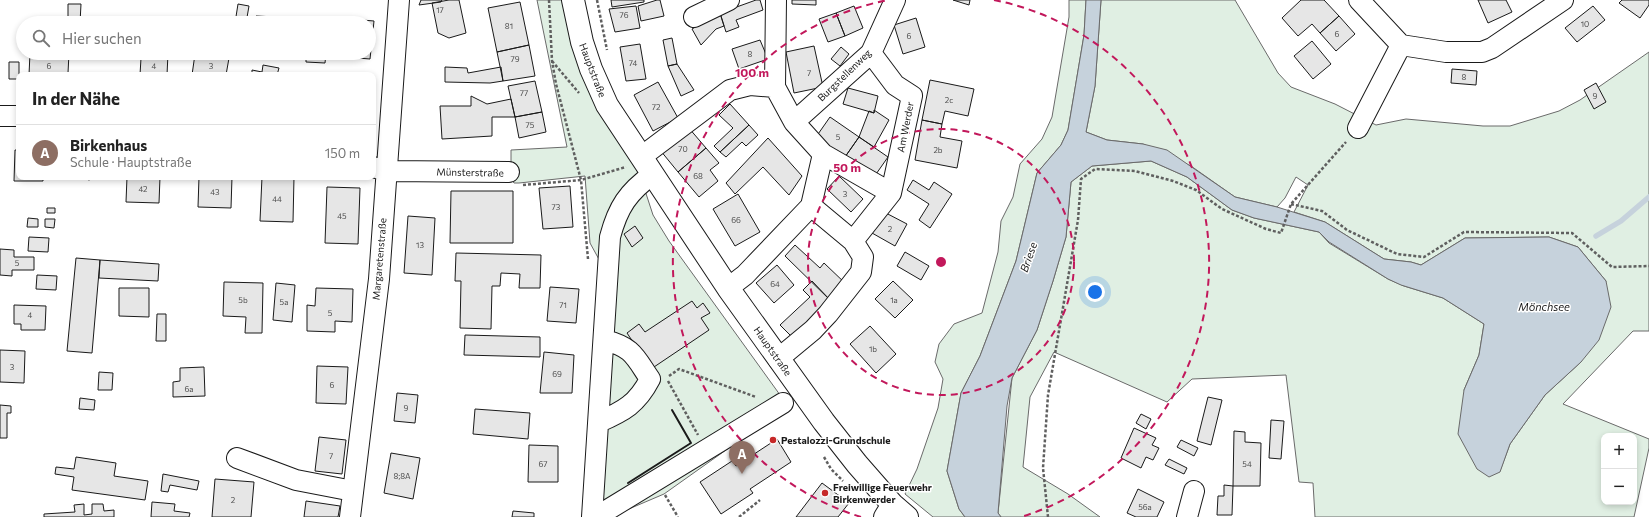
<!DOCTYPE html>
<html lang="de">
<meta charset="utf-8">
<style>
body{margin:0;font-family:Commissioner,sans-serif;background:#f6f6f6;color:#222}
.controls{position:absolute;right:12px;bottom:12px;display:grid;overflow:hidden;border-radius:8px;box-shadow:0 2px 6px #0003}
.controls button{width:36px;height:36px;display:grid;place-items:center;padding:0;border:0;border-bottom:1px solid #e0e0e0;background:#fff;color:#222;font:20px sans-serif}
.you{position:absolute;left:1095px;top:292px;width:14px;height:14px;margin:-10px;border:3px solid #fff;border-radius:50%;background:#1a73e8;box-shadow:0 0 0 6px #1a73e833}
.badge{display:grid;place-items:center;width:26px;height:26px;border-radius:50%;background:#c62828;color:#fff;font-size:13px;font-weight:700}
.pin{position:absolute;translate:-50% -33px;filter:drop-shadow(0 1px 2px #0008)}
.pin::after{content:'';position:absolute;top:21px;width:14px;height:12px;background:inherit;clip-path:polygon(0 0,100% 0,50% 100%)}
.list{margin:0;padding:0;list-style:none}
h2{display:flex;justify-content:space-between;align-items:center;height:52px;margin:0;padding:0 16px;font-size:17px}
h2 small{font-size:13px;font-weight:400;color:#767676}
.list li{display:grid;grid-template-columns:26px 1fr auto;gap:12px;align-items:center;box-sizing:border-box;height:56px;padding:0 16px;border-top:1px solid #e0e0e0}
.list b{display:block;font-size:15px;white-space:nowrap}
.list p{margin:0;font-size:13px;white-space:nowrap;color:#767676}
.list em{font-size:13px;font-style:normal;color:#767676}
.icon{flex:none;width:22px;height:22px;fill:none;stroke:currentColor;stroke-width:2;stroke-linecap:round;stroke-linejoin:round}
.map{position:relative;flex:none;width:1649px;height:517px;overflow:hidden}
.search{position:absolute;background:#fff;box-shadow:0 2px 6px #0003;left:16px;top:16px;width:360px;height:44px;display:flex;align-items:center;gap:10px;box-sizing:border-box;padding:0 14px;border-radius:22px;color:#767676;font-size:15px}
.panel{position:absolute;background:#fff;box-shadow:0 2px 6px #0003;left:16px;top:72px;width:360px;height:108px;border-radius:8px}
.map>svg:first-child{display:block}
.green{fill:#e0efe3;stroke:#6a6a6a;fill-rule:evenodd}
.water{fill:#c6d2dc;stroke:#6a6a6a}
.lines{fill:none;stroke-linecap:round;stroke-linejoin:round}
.stream{stroke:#c6d2dc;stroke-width:5.5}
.building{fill:#e6e6e6;stroke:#1a1a1a}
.minor-casing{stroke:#1a1a1a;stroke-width:22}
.major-casing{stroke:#1a1a1a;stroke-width:24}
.path{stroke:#5f5f5f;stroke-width:2.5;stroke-dasharray:3 2;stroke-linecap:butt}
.minor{stroke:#fff;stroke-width:20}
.major{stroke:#fff;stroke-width:22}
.wall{stroke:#1a1a1a;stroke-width:2}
.ring{fill:none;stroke:#c2185b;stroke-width:2;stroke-dasharray:7 5}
.poi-dot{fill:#c62828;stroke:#fff;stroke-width:1.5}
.labels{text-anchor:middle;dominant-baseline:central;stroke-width:3;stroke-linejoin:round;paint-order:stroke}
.number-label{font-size:8px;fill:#4d4d4d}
.street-label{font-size:10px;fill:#1a1a1a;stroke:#fff}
.poi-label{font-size:10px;font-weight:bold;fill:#1a1a1a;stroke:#fff;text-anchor:start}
.water-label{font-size:11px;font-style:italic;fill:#1a1a1a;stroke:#fff}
.centre{fill:#c2185b;stroke:#fff;stroke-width:2}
.ring-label{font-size:12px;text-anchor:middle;font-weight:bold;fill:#c2185b;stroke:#fff;stroke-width:3;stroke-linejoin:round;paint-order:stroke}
</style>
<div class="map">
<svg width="1649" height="517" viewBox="0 0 1649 517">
<rect width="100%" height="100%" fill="#fff"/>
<path class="green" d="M537,0H569L637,166L653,215L669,241L788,406L664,494L610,517H595L601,263L590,243L585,176L519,183H514L511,179V150L567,147Z
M1069,0H1086L1084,35L1068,130L1061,145L1037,173L1016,261L980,356L961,393L947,471L959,509L965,517H933L905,494L917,469L938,408L943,379L935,362L939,344L954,324L982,313L998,252L1001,221L1013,197L1020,164L1042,139L1052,117L1069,17Z
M1101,0H1235L1278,73L1291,87L1335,104L1376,125L1406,119L1483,126H1510L1559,111L1580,100L1649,52V331H1633L1563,404L1649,439V448L1634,517H1315L1313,483L1299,482L1286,375L1192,379L1167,402L1054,352L1030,397L1023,467L1068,494L1100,517H1001L998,513L1012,378L1037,330L1053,281L1066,237L1071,182L1092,166L1151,161L1187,177L1232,210L1254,218L1319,232L1329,243L1388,279L1404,286L1443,298L1484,324L1479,355L1464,390L1500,471L1510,444L1545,395L1581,362L1606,281L1578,247L1549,237L1465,238L1421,265L1411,262L1384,259L1325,222L1294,212L1308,185L1296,177L1285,198L1277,207L1235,197L1191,166L1143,144L1107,140L1086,132L1095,86ZM1604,436H1634V502H1604Z"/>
<path class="water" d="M1086,0H1101L1095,86L1086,132L1107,140L1143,144L1167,150L1235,197L1277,207L1325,222L1384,259L1411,262L1421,265L1465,238L1549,237L1578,247L1606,281L1611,307L1599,340L1581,362L1545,395L1510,444L1500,472L1489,477L1477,469L1458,434L1464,390L1479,355L1484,324L1443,298L1401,285L1388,279L1329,242L1319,232L1254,218L1232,210L1187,177L1151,161L1092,166L1071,182L1066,237L1053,281L1037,330L1012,378L1007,406L998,513L1001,517H965L959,509L947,471L961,393L980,356L1016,261L1037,173L1061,145L1068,130L1084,35Z"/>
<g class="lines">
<path class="stream" d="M1596,236L1621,221L1649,197"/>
</g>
<path class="building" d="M421,0H442L441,2L419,5Z
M449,0H459L466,33L449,38L438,33L432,3Z
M611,0H644V2L612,7Z
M657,0H660L664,16L641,21L638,6Z
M756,0H760L763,10L736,20L739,27L726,32L720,13Z
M792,0H816V5L792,4Z
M953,0H970L969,5Z
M1301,0H1324L1339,16L1320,33L1312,24L1298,36L1282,18Z
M1478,0H1506L1512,12L1488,23Z
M1622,0H1649V5L1640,18L1619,3Z
M520,2L529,45L497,52L488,8Z
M68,4H81L80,23H68Z
M238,4L249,6L246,23H235Z
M636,6L640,28L615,32L609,9Z
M854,6L863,28L845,36L836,13Z
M1593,6L1605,20L1577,42L1565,28Z
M720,13L724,26L716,29L701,45L692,29Z
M836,13L845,36L828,42L819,19Z
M256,16L296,18L295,23H256Z
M1339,16L1355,34L1336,51L1320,33Z
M309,17L328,19V23H308Z
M110,18L125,19V23H92V22L110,23Z
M916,18L925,47L903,54L894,25Z
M350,19L374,21L370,59L346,57L347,53H369V23H350Z
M672,38L677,64L668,66L663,40Z
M760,40L768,59L739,69L732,49Z
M1312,41L1331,64L1313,79L1294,56Z
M640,44L646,79L626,81L620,47Z
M529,45L535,76L503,81L497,52Z
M814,46L823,87L794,93L786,52Z
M841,47L849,54L840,66L831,59Z
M30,53H44V58L64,59L65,53H69L68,73H60V75H29Z
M153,53H168L167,75H140L141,58H153Z
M306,53H326L325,63L306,62Z
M195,54L229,58L226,75H192Z
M9,62H19V79H9Z
M677,64L694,90L681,96L668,66Z
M263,65L279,68L277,75H252V70L262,72Z
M445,67L467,68L468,73L501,67L503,81L490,83L445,82Z
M1452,69L1477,71L1476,85L1451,83Z
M930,80L974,89L968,116L945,111L942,124L922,120Z
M535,81L542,112L515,117L508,86Z
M658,82L678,118L653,131L634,95Z
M1596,83L1606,102L1594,109L1584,90Z
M848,88L878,96L874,113L843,104Z
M471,96L487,104L511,99L515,117H492V136L442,139L440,106H471Z
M730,104L749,125L720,152L714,146L733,128L719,115Z
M874,110L889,120L874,147L859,137L869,111L874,113Z
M542,112L546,132L519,138L515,117Z
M830,117L859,137L845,157L816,137Z
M922,120L942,124L940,137L962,141L957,168L915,160Z
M749,125L758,135L746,146L742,142L726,157L720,152Z
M688,127L706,148L678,172L660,150Z
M859,137L888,157L874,177L845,157Z
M768,138L802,176L789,195L763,167L735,194L726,183Z
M706,148L719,163L710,170L718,181L699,197L678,172Z
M15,150H19V177H43V181H14Z
M839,176L863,199L851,212L827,189Z
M68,177H95L89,180L84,178Z
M127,177H160L159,203L126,202Z
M199,177H232L231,208L198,207Z
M262,177H294L293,222L260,221Z
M913,180L929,190L934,182L952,194L930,228L919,220L929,204L907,190Z
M570,186L573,227L543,229L539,188Z
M327,187L360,188L358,244L325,243Z
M451,191H513V243H450Z
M738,194L760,232L735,246L713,209Z
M47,208H55V213H47Z
M884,212L907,224L895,246L872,233Z
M408,216L435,218L432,275L404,273Z
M28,218L38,219V227H27Z
M45,219H55L54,228L45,227Z
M635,226L643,238L632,247L624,234Z
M29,237L49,238L48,252L28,251Z
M795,245L820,268L824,263L847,285L832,302L785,256Z
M0,249L14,250V257H34V270H12V276L0,275Z
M905,252L929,266L921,280L897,266Z
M456,253L541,255L540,288H519L520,274L501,273L500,286H492L491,329L460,328L461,281H455Z
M76,258L100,260L92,353L67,351Z
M100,260L159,264L158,281L99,278Z
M777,265L794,285L774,303L756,283Z
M37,275L57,276L56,290L36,289Z
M812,281L832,302L793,338L780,325L810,297L803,290Z
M893,281L913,300L895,318L875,299Z
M224,282L263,283L262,333H245L246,317L223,316Z
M276,283L295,285L292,322L273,320Z
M550,287L579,289L576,323L547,321Z
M119,288H149V317L119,316Z
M316,288L353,289L352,322L335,321V332L307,331V305L315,306Z
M692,301L697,308L703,303L710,313L701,318L709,330L651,369L627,333L639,324L645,332Z
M14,305L46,306L45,330H21V324H14Z
M157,314H166V341H156Z
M870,326L896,354L876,373L850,344Z
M465,335L540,337V357L464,355Z
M0,350L25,351L24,383L0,382Z
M544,352L574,355L572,393H540Z
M317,366L348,367L346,404L316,403Z
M204,367L205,396L173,397V382L180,381V368Z
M99,372L113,373L112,390H98Z
M397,393L418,395L415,423L394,421Z
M1208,397L1222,400L1211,445L1197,441Z
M80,398L95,400L94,410L79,409Z
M0,405L11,406V413H7V438H0Z
M475,409L530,413L528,439L473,434Z
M1141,414L1151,419L1146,429L1136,423Z
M1271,420L1284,421L1281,459L1269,458Z
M1134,428L1156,438L1152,445L1159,448L1153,460L1146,457L1141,468L1121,458Z
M1234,431L1245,432V442L1261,443L1260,486H1233Z
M319,437L346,440L342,474L315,471Z
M777,439L791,462L750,489L753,493L721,514L700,482L732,461L736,466Z
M1181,440L1198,448L1194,456L1177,447Z
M529,445L558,446V482H528Z
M391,453L420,458L413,499L384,493Z
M76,457L116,463L114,476L148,481L145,500L72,490L74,477L55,474L56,467L74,469Z
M1169,459L1187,468L1184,474L1165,465Z
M163,474L199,481L197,490L170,485L168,492L161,491Z
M215,479L254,482L251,517H212Z
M822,483L849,503L838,517H796Z
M1224,485L1233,486L1232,515H1217L1218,496H1224Z
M1138,489L1164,502L1157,517H1136L1127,513Z
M306,501L340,506L338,517H304Z
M152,502L175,504L174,511L190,513L189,517H151Z
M84,504V515L92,514V504H103L104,511L114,510V517H44V514L75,512L74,505Z
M513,511L534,513V517H512Z"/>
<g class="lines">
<g class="minor-casing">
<path id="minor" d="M776,0L775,87L794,122L823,154L891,193
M1359,0L1401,45L1446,52H1482L1492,48L1563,0
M694,17L729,0
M0,116H19
M794,122L871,53L895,0
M1358,128L1401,45
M641,157L730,90L750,85L775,87
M373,167L386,171L509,172
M853,241L891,193L912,96L895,85L871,53
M728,288L745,275L811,206L823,154
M778,359L813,330L828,314L861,272L863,257L853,241L811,206
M599,422C624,411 637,404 650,379C635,357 633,347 604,340
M237,458L296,480L353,491
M350,517L379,279L399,0
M592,517L610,237C618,207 628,192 653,174
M596,517L783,403
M884,517L892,504
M1187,517L1194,491"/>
</g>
<g class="major-casing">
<path id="major" d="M573,0L582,42L591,69L607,105L728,288L824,422L857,464L892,504L907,517"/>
</g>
<path class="path" d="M549,0L552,61L556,84L581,180L588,259
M597,0L607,50
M552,61L579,93
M523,185L581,180L626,167
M1291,204L1322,211L1347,230L1397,254L1424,257L1464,232L1572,233L1612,267L1649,266
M669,376L679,369L756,397
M668,381L698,435
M824,457L831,469L843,481
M665,495L678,517
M739,517L760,500
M1048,517L1043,468L1048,395L1078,220L1081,179L1095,169L1135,171L1173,181L1196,190L1222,209L1266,229L1281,233L1291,204L1346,142"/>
<use href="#minor" class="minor"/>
<use href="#major" class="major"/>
<path class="wall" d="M628,483L691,443L672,410"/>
</g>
<g class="ring">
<circle cx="941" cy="262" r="133"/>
<path d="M861 517A267 267 0 0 1 888 0M994 0A267 267 0 0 1 1021 517"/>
</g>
<g class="poi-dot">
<circle cx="773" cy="440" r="4"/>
<circle cx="825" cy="493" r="4"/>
</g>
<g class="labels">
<g class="number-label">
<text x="440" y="10">17</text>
<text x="624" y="15">76</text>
<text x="1585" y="24">10</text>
<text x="509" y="26">81</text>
<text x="1337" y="34">6</text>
<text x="909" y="36">6</text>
<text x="750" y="54">8</text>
<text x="515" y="59">79</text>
<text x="633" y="63">74</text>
<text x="49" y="66">6</text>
<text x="154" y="66">4</text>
<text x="211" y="66">3</text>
<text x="809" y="73">7</text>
<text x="1464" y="77">8</text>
<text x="524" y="93">77</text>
<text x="1595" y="96">9</text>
<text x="949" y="100">2c</text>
<text x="656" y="107">72</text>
<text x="530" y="125">75</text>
<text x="838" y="137">5</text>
<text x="683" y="149">70</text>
<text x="938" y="150">2b</text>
<text x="698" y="176">68</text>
<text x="143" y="189">42</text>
<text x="215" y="192">43</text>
<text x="845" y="194">3</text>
<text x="277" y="199">44</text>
<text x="556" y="207">73</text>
<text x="342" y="216">45</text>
<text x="736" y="220">66</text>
<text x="890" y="229">2</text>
<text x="420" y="245">13</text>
<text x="17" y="263">5</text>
<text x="775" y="284">64</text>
<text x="243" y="300">5b</text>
<text x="894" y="300">1a</text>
<text x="284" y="302">5a</text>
<text x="563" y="305">71</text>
<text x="330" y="313">5</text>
<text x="30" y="315">4</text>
<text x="873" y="349">1b</text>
<text x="12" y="367">3</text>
<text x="557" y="374">69</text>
<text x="332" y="385">6</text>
<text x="189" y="389">6a</text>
<text x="406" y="408">9</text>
<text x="331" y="456">7</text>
<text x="543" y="464">67</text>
<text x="1247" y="464">54</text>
<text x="402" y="476">8;8A</text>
<text x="233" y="500">2</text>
<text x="1145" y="507">56a</text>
</g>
<g class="street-label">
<text transform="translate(593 70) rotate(69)">Hauptstraße</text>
<text transform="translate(844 75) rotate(-44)">Burgstellenweg</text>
<text transform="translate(905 127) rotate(-79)">Am Werder</text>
<text transform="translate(470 172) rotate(1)">Münsterstraße</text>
<text transform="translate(379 259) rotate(-85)">Margaretenstraße</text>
<text transform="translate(773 351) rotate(55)">Hauptstraße</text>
</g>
<g class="poi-label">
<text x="781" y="440">Pestalozzi-Grundschule</text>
<text x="833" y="487">Freiwillige Feuerwehr<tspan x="833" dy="12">Birkenwerder</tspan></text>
</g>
<g class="water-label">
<text transform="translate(1028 257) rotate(-71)">Briese</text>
<text x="1544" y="306">Mönchsee</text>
</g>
</g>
<circle cx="941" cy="262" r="6" class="centre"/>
<g class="ring-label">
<text x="752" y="77">100 m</text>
<text x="847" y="172">50 m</text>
</g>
</svg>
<div class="controls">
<button>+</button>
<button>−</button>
</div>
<div class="you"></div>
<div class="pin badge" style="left:742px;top:474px;background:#8d6e63">A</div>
<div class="search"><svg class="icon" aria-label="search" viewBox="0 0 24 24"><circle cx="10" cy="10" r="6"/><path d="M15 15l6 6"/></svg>Hier suchen</div>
<section class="panel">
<h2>In der Nähe<small></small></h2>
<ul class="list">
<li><span class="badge" style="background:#8d6e63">A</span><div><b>Birkenhaus</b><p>Schule · Hauptstraße</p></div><em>150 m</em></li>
</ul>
</section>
</div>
